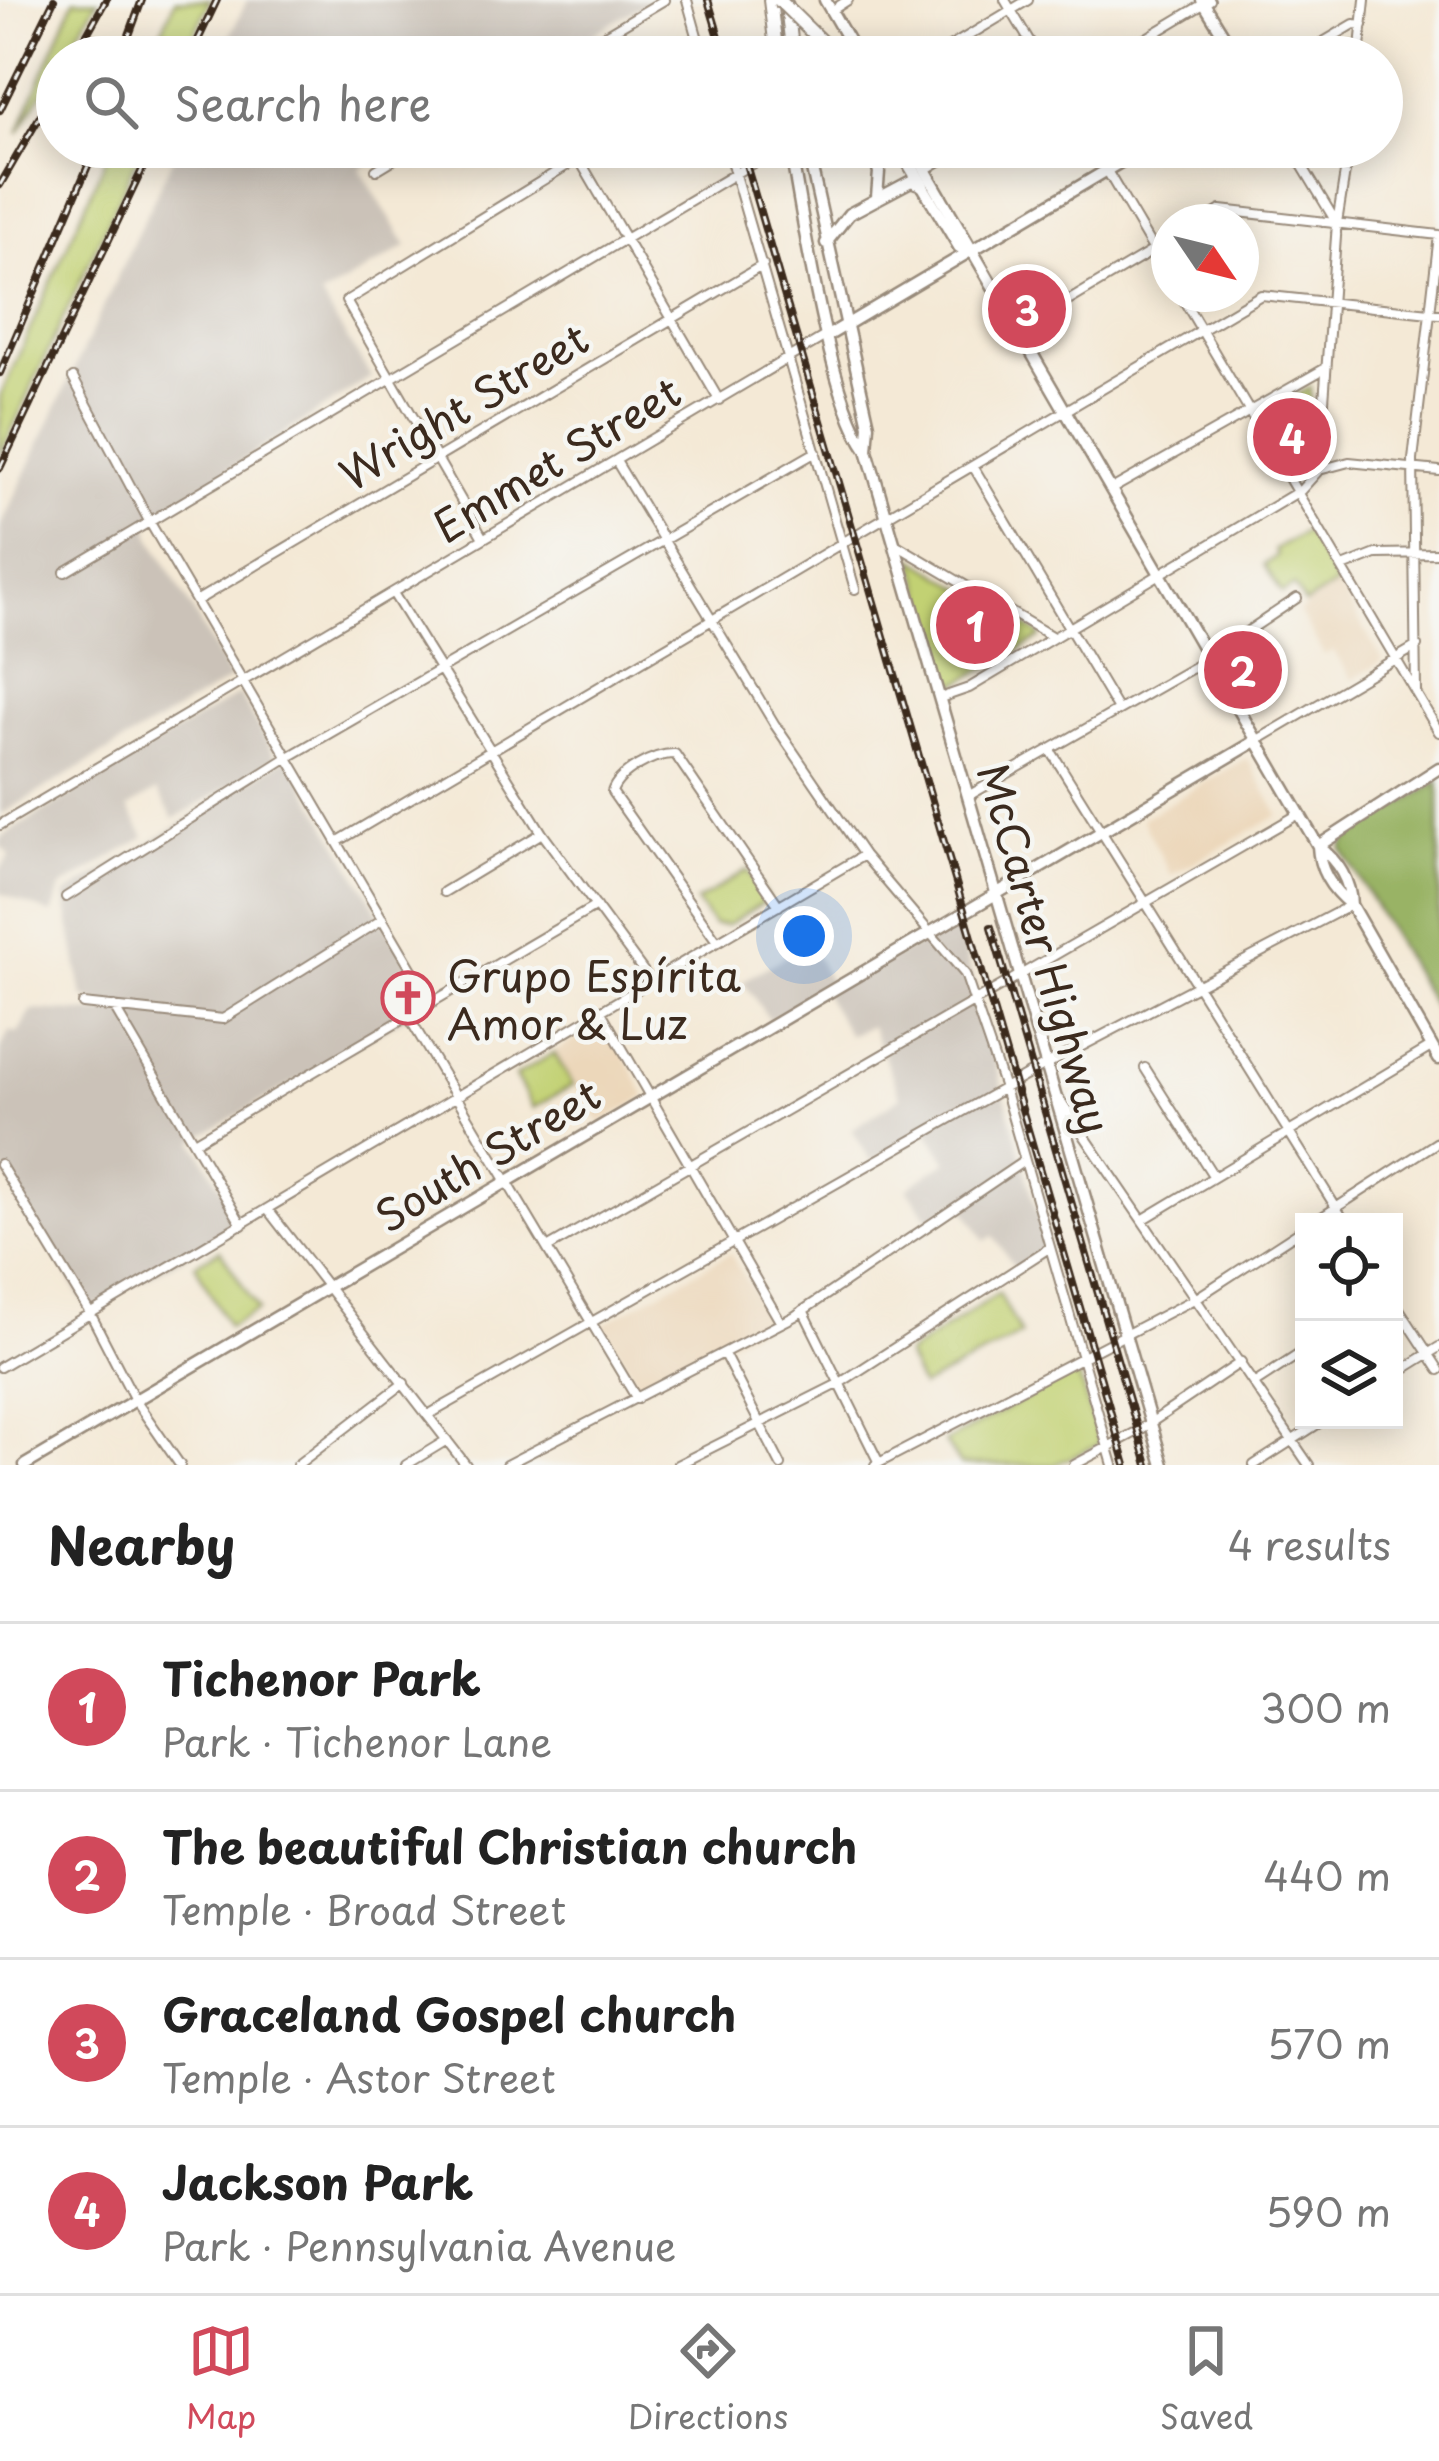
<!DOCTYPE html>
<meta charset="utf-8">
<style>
body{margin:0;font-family:"Playpen Sans",sans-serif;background:#f2f2f2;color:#222}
.controls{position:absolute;right:36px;bottom:36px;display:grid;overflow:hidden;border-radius:0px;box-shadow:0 6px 30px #0003}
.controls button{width:108px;height:108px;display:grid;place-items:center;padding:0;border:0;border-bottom:3px solid #e0e0e0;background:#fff;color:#222;font:60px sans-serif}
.compass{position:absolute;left:1151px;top:204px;width:108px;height:108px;border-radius:50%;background:#fff;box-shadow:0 6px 30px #0003;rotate:125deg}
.you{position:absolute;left:804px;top:936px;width:42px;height:42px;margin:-30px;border:9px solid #fff;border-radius:50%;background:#1a73e8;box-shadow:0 0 0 18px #1a73e833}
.badge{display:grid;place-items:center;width:78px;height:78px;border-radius:50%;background:#d1495b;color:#fff;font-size:39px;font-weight:700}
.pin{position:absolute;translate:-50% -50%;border:6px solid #fff;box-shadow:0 3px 12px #0006}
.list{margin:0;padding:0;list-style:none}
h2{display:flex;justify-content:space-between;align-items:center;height:156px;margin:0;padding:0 48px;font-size:51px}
h2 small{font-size:39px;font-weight:400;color:#767676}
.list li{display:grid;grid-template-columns:78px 1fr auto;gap:36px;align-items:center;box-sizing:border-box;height:168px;padding:0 48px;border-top:3px solid #e0e0e0}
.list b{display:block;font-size:45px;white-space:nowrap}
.list p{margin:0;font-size:39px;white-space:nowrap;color:#767676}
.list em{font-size:39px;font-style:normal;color:#767676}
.icon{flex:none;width:66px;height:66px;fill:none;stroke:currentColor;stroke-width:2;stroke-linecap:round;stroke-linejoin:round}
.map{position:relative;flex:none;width:1439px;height:1465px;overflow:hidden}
.search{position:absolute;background:#fff;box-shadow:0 6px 30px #0003;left:36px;right:36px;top:36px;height:132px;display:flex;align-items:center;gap:30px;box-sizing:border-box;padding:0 42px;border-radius:66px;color:#767676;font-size:45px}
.sheet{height:828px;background:#fff}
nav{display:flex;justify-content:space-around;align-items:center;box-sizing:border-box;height:168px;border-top:3px solid #e0e0e0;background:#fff;font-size:33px;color:#767676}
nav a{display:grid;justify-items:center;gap:6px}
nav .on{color:#d1495b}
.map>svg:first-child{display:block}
.built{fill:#ecd7ba}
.industrial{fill:#cbc2b8}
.green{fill:#c2d173;stroke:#7e7e48;stroke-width:3}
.forest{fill:#99b365;stroke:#6a6e42;stroke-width:3}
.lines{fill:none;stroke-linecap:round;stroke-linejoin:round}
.minor-casing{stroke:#988a7a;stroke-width:12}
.major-casing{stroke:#988a7a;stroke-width:15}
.highway-casing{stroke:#988a7a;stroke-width:16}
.minor{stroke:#fff;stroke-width:8}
.major{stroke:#fff;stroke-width:10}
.highway{stroke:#fff;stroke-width:12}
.rail-casing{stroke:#3b2a1e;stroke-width:8}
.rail{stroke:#f6f6f2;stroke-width:3;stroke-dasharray:9;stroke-linecap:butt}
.highway-bridge-casing{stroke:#988a7a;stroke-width:16;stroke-linecap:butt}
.highway-bridge{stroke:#fff;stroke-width:12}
.labels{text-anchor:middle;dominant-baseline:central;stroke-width:9;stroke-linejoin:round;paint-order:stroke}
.street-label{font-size:42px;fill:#3b2a1e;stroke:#f6f6f2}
.poi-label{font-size:42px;fill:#3b2a1e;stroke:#f6f6f2;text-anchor:start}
</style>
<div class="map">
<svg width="1439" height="1465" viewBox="0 0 1439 1465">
<rect width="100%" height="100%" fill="#f6f6f2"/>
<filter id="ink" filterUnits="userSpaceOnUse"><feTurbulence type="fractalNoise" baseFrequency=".00833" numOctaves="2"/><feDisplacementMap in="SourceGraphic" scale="24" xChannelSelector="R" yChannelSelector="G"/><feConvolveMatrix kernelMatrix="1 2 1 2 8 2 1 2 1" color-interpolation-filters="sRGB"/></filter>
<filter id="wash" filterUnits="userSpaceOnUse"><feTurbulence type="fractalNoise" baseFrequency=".004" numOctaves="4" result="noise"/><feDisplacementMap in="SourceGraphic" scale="48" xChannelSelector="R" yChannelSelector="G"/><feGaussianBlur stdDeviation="2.7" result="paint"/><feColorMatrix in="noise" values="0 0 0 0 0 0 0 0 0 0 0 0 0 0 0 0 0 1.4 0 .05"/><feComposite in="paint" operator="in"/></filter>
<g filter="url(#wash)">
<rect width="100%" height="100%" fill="#f4e9d6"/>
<path class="built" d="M1306,531L1383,661L1352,680L1333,650L1324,655L1299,612L1306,607L1294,587L1282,594L1264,565L1277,556L1274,550Z
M1247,758L1279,815L1171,875L1142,819Z
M607,1021L646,1097L600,1123L554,1052Z
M730,1253L770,1320L641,1389L603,1324Z"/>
<path class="industrial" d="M247,0H651L553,57H220Z
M178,147H398L360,169L407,246L321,297L371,377L149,521L150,535L231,679L0,815V528Z
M239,694L276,758L174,819L157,791L128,808L145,837L61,888L52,914L0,893V870L10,855L0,846V838Z
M288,757L431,1002L194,1141L242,1225L88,1310L0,1164V1051L9,1031L18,1033L32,1010L103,1013L113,1007L83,997L65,895Z
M958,927L1048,1252L1017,1271L993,1236L985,1241L959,1199L930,1220L907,1188L947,1161L927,1130L871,1161L852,1129L901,1097L871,1026L849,1035L822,991L769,1020L743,981L808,943L833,986Z"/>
<path class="green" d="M74,0H98L64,57H57V69L18,133Z
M175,0H210L184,57H151Z
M111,147H142L0,456V397Z
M1311,387L1304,460L1294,464L1265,413Z
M1306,531L1337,584L1305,604L1294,586L1282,593L1264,565L1277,556L1275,550Z
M913,558L1040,635V638L951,687Z
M747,870L768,899L728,925H713L696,902Z
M554,1053L573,1085L533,1108L515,1076Z
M220,1250L258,1310L228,1327L195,1264Z
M999,1293L1021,1335L921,1387L906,1355Z
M1077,1371L1100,1444L1054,1465H960L945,1442Z"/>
<path class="forest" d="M1439,781V1017L1342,849L1346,840Z"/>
</g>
<g filter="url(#ink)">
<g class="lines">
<g class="minor-casing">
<path id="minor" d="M687,0L703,57
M1005,0L1039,57
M831,11L848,0
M568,57L664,0
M933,57L1028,0
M1115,57L1210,0
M1298,57L1354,24L1363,25
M1359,57L1365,0
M572,147L719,400
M727,147L855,589
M1093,147L1169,276
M1291,147L1336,222
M926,169L964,147
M376,170L414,147
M1201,222L1221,210L1439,235L1413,460L1416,691
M1180,294L1439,732
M1016,332L1169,241
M73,378L149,521L431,1002
M616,461L775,725L864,855L965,974L1004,1088L1113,1465
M973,466L1118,710
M1319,470L1337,223L1349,147
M1110,490L1324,369
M483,538L346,301L597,147
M895,544L1051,636
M1343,567L1376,554L1439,553
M65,572L780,147
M393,593L542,833L650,980
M196,601L763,265
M940,698L969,688L1301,490L1319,470L1349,462L1439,471
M1256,741L1417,646
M1051,751L1345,1222
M968,796L1196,666L1297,598
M0,825L827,335
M337,842L1261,295L1439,314
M444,892L542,833
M66,897L285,759L816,452
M716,940L612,792C618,773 654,753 675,754L779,906
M83,1004L223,1019L383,919
M114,1007L242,1225
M600,1010L781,1323
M408,1016L637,1399
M1145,1068L1214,1177
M1060,1100L1309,1465
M194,1142L596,906
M0,1164L90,1313L135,1400L180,1465
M268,1210L466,1465
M1144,1219L1431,1047
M1314,1222L1439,1141
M549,1247L1299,814
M1394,1301L1439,1370
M803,1310L879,1463
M724,1354L781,1465
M0,1367L864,855
M1394,1375L1439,1347
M1255,1383L1304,1351
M428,1415L1027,1075L1351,905
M297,1465L404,1383
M406,1465L447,1440
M506,1465L795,1316L1024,1161
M677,1465L840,1383L1049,1248
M875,1465L1198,1297L1304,1228
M1074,1465L1140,1430L1241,1362
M1254,1465L1324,1420"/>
</g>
<g class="major-casing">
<path id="major" d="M825,0L858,57
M1202,0L1237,57
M790,147C803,218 829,398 867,450
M807,147L869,425L867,450L1163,1465
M870,147L879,172L877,197
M912,147L1318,846C1319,870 1332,890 1351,905L1439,1059
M826,243L849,214L911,181L922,185L959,247L968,252
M829,335L1146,147
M1318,846L1439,768
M1318,846C1338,861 1350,880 1351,905
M25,1465L1256,741"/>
</g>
<g class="highway-casing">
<path id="highway" d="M770,0L777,57
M787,5L793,57
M899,147L922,185"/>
</g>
<use href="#minor" class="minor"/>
<use href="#major" class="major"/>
<use href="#highway" class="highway"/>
<g class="rail-casing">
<path id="rail" d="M708,0L725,57
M74,57L106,0
M121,57L142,0
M190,57L217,0
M0,110L54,0
M741,147L1126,1465
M0,185L57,87
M0,373L96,147
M0,468L153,147
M991,927L1148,1465"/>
</g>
<use href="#rail" class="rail"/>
<g class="highway-bridge-casing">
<path id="highway-bridge" d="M779,0L828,48"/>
</g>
<use href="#highway-bridge" class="highway-bridge"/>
</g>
</g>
<defs>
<g id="church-ring" transform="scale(2.7)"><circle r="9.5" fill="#f6f6f2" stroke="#d1495b" stroke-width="1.5"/><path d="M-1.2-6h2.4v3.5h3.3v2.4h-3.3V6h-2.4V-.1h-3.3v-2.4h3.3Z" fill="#d1495b"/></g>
</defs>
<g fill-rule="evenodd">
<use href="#church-ring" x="408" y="998"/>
</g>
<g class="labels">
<g class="street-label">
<text transform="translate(463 405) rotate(-31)">Wright Street</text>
<text transform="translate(556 458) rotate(-31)">Emmet Street</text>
<text transform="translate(1046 948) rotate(74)">McCarter Highway</text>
<text transform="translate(487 1154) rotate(-31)">South Street</text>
</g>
<g class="poi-label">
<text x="447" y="974">Grupo Espírita<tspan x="447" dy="48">Amor &amp; Luz</tspan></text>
</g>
</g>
</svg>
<div class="controls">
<button><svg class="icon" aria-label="locate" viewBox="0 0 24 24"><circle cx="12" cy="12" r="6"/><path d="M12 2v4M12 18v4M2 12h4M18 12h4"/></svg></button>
<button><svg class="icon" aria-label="layers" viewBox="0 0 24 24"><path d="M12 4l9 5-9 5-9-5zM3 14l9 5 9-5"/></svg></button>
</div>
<svg class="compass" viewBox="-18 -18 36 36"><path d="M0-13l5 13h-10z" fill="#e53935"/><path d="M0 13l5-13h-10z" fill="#767676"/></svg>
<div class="you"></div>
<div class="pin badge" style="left:975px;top:625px">1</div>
<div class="pin badge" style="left:1243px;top:670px">2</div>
<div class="pin badge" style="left:1027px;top:309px">3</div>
<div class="pin badge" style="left:1292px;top:437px">4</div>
<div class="search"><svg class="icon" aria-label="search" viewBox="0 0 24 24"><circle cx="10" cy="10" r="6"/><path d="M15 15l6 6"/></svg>Search here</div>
</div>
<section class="sheet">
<h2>Nearby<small>4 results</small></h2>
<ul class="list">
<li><span class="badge">1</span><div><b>Tichenor Park</b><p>Park · Tichenor Lane</p></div><em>300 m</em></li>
<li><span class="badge">2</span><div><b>The beautiful Christian church</b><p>Temple · Broad Street</p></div><em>440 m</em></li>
<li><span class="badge">3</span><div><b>Graceland Gospel church</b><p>Temple · Astor Street</p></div><em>570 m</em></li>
<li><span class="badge">4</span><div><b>Jackson Park</b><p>Park · Pennsylvania Avenue</p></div><em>590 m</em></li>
</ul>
</section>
<nav>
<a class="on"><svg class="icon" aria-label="map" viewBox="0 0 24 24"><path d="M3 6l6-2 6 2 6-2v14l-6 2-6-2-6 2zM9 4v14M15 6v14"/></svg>Map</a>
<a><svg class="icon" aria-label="directions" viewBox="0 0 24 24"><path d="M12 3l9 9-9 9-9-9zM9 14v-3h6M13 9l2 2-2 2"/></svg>Directions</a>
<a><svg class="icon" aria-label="saved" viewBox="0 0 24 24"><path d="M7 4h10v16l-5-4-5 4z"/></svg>Saved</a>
</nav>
